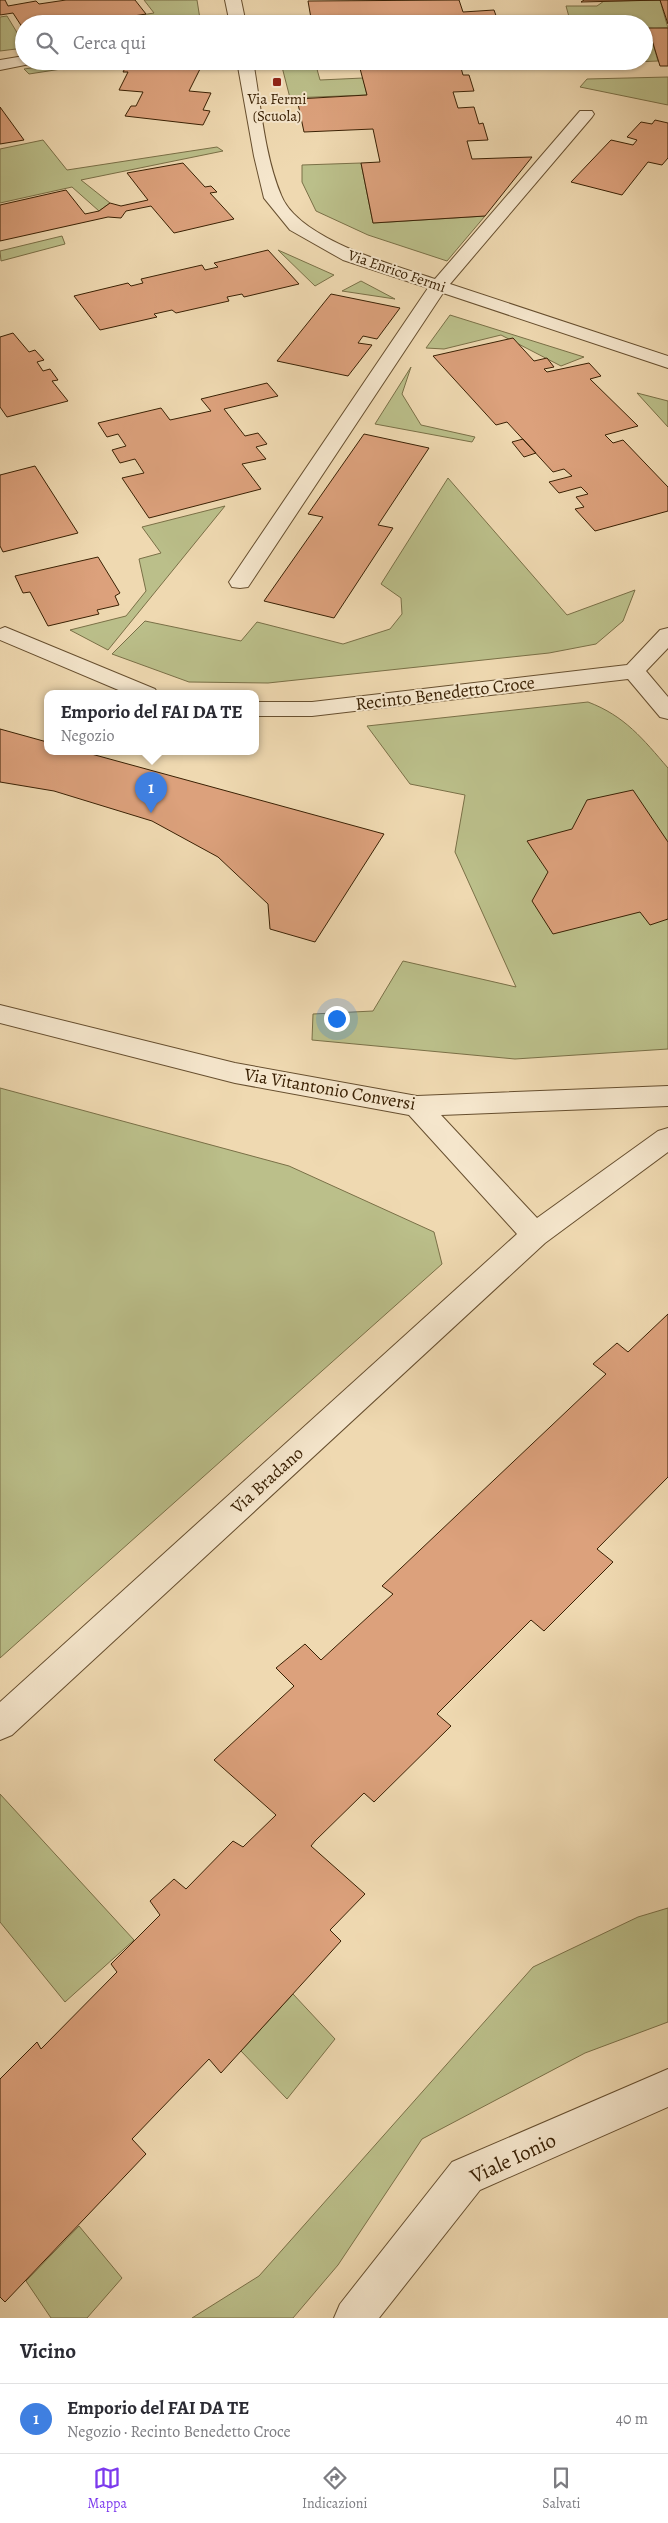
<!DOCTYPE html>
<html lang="it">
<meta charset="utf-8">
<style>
body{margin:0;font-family:Alegreya,serif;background:#f7f7f7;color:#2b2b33}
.you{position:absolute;left:336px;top:1018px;width:18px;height:18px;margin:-12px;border:4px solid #fff;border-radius:50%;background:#1a73e8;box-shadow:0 0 0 8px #1a73e833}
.badge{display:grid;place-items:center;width:32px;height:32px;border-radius:50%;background:#7c3aed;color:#fff;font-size:16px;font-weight:700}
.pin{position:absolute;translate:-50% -41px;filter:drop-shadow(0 1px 2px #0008)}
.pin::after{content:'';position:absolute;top:26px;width:18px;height:15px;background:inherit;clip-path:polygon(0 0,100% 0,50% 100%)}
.popup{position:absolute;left:44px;top:690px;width:215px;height:65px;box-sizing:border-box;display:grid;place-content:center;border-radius:10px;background:#fff;filter:drop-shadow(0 1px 4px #0005);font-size:16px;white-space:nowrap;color:#7c7c81}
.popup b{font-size:19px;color:#2b2b33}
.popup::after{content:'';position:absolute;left:50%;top:100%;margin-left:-10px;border:10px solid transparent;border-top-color:#fff}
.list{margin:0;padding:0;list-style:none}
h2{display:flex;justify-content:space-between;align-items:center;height:65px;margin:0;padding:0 20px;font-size:21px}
h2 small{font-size:16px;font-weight:400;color:#7c7c81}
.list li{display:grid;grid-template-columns:32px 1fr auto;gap:15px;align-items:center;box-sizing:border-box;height:70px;padding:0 20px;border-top:1px solid #e1e1e2}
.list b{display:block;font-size:19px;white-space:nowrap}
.list p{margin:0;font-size:16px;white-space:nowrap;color:#7c7c81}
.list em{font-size:16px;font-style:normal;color:#7c7c81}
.icon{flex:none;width:28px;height:28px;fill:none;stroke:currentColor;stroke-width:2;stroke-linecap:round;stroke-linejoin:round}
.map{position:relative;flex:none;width:668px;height:2318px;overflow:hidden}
.search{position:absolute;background:#fff;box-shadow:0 1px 4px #0004;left:15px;right:15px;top:15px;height:55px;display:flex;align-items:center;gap:12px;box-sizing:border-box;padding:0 18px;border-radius:28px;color:#7c7c81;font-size:19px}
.sheet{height:135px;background:#fff}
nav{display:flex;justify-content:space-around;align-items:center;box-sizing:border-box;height:70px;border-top:1px solid #e1e1e2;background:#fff;font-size:14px;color:#7c7c81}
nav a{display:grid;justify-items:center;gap:2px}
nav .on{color:#7c3aed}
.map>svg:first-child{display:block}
.green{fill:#bbbf8a;stroke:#7a7047}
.building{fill:#dca17c;stroke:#3a2104}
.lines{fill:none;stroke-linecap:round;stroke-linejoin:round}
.minor-casing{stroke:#674f2f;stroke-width:2}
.minor{fill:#f5e6cc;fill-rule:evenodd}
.poi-dot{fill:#8f2418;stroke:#f5e6cc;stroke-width:2}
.labels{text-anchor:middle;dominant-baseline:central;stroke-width:4;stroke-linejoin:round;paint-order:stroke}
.far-poi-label{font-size:15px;fill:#3a2104;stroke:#f5e6cc}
.far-street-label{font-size:15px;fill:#3a2104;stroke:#f5e6cc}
.street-label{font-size:18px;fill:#3a2104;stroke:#f5e6cc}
.near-street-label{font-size:21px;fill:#3a2104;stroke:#f5e6cc}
</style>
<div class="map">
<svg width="668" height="2318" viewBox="0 0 668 2318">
<rect width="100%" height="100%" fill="#efd9b1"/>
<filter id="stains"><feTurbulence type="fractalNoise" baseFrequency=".004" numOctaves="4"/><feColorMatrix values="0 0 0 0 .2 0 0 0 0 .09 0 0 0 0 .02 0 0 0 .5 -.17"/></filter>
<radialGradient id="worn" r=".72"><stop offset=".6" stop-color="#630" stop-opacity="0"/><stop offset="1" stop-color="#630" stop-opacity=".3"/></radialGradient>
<path class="green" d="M144,0H197L200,19L167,24H85L154,13Z
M660,0L668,28L644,29V24H571L566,6H597L604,1Z
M7,16L24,44V48L0,51V17Z
M644,40H652L658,61L583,64V61H644Z
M78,61H113L29,74L24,69Z
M315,62L320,80L363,78L367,95L290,98L281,63Z
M668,77V105L580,87L587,79Z
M43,140L67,170L217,147L223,151L81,180L110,203L99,211L72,187L0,203V149Z
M361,163L373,223L485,216L447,261L368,235L316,211L302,182V165Z
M62,236L65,244L1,261L0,251Z
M278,250L334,275L315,286Z
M361,281L395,299L342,291Z
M450,315L584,357L561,366L501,335L444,349L426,348Z
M411,367L402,394L421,425L475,437L472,442L375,424Z
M637,393L668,401V427Z
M448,478L567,615L635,590L623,621L596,644L549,653L268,683L189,682L112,654L145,621L241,641L257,622L343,644L390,629L402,614L401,598L381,584Z
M225,506L108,650L70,630L126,616L146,591L139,559L161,553L142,527Z
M588,702C625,716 643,739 668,768V1049L515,1059L312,1040L313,1014L373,1011L403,961L516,987L455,852L465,795L410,784L367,726Z
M0,1088L289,1166L434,1232L442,1264L0,1658Z
M0,1794L134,1940L65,2002L0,1922Z
M668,1908V2022L585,2053L422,2139L338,2265L293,2318H192L259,2276L533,1967L638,1917Z
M293,1994L335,2039L287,2099L241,2051Z
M79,2226L122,2278L87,2318H51L26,2281Z"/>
<path class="building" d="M0,0H5L8,6L36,1L39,4L66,0H135L146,14L84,24H24V30L13,13L0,15Z
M459,0L463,12L494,10L499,24H312L308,1Z
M584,0H668V24L660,0L581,2Z
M648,28H668V66H660L652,40H644V29Z
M129,61H162L201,67L189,91L211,93L203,110L210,111L203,125L125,116L131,106H136L143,92L119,90L128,72H123Z
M358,61H459L463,75H469L474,91L453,92L458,108L474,107L479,124L483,123L488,140L467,141L472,159L532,157L485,216L373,223L361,163L380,162L373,129L304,132L297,99L367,95Z
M0,107L24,140L0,144Z
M655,120L668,123V158L662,165L648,162L622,195L571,182L611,140L633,145L637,140L627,137L641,122L652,124Z
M183,163L205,187L211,186L217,192L210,193L234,219L174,233L151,206L126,211L121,218L108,217L0,241V205L66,190L85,214L99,211L110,203L121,206L148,200L127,173Z
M268,250L299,284L244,297L242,294L227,297L229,301L176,313L172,310L154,314L157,317L100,330L74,296L128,283L131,286L143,283L141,279L202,265L205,270L218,267L214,263Z
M331,294L400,308L377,339L363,336L358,343L372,345L348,376L277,361Z
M13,333L29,352L35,350L44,360L37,362L43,371L50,369L58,380L52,381L68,401L7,417L0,407V337Z
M513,338L534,361L547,358L554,367L544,369L547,372L589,363L601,376L590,379L638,426L605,435L613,443L623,440L668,487V511L595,531L575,509L584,507L576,497L588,494L581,487L559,493L549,482L572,476L564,469L553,472L507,422L496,425L433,356Z
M267,383L278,396L224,409L245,436L258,433L267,444L256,447L266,459L242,464L261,489L149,518L122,478L144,473L135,459L120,463L112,450L126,446L118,434L107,437L98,423L161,408L170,420L211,411L201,399Z
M364,434L429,448L378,525L393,528L334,618L264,601L323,517L308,514Z
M523,439L536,453L524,457L512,442Z
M35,466L78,533L3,552L0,546V475Z
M98,557L120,593L115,596L119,605L97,610L99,614L48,626L30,592L23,593L15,576Z
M0,729L47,742V752H84L384,834L315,942L270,929L268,904L218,857L152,821L54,791L0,782Z
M633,790L668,842V919L650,925L640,912L553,934L532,901L548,872L527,841L572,829L587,800Z
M668,1314V1477L597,1549L613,1562L544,1631L531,1620L437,1714L451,1726L374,1802L364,1793L315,1841L311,1846L365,1894L330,1930L341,1941L221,2073L209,2059L132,2139L146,2154L5,2302L0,2297V2079L37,2042L41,2049L117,1972L111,1964L160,1915L150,1901L174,1879L186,1889L233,1841L243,1847L276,1815L214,1760L294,1686L276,1668L305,1644L321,1660L393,1594L382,1586L606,1374L593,1364L617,1343L628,1352Z"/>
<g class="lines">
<g class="minor-casing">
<path id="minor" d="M225,0H241L246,24H230Z
M24,56V61H32L30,64L0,70V60Z
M237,61H253C261,105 264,154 281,195C298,239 393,265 435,279L580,111H592L594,114L592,117L450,284L668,356V368L443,293L248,587L240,588L232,587L229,582L428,288L343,260L290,230L264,198L254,156Z
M5,627L155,689L158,694H128L0,640V629Z
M668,628V648L646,671L668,697V719L660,717L628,679L312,716H255V702H312L627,665L660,630Z
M0,1005L235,1063L417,1096L668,1086V1106L441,1115L537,1218L658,1131L668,1128V1152L545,1243L12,1735L0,1740V1702L517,1234L409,1115L235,1083L0,1023Z
M668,2069V2107L480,2190L379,2318H334L340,2304L452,2162Z"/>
</g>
<use href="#minor" class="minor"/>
</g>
<rect class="poi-dot" x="272" y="77" width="10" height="10" rx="2.5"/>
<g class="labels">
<g class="far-poi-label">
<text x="277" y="99">Via Fermi<tspan x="277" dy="17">(Scuola)</tspan></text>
</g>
<g class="far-street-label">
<text transform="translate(397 271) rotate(19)">Via Enrico Fermi</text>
</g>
<g class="street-label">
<text transform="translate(445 693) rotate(-7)">Recinto Benedetto Croce</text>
<text transform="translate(330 1089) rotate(10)">Via Vitantonio Conversi</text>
<text transform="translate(267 1480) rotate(-42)">Via Bradano</text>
</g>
<g class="near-street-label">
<text transform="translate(513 2158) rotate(-25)">Viale Ionio</text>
</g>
</g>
<rect width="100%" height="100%" filter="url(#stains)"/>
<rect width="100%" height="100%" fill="url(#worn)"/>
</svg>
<div class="you"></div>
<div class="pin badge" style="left:151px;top:813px;background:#3f7fe0">1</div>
<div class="popup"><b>Emporio del FAI DA TE</b>Negozio</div>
<div class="search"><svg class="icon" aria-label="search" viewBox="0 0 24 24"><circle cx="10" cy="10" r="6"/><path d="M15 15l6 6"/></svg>Cerca qui</div>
</div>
<section class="sheet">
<h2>Vicino<small></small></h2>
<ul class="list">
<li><span class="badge" style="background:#3f7fe0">1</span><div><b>Emporio del FAI DA TE</b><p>Negozio · Recinto Benedetto Croce</p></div><em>40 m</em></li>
</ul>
</section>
<nav>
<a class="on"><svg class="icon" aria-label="map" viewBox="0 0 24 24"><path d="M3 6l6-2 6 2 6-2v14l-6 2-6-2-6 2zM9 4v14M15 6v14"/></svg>Mappa</a>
<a><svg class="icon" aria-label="directions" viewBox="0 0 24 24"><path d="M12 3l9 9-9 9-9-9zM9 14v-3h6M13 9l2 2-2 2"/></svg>Indicazioni</a>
<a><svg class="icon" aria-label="saved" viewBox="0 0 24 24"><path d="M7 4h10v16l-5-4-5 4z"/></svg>Salvati</a>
</nav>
